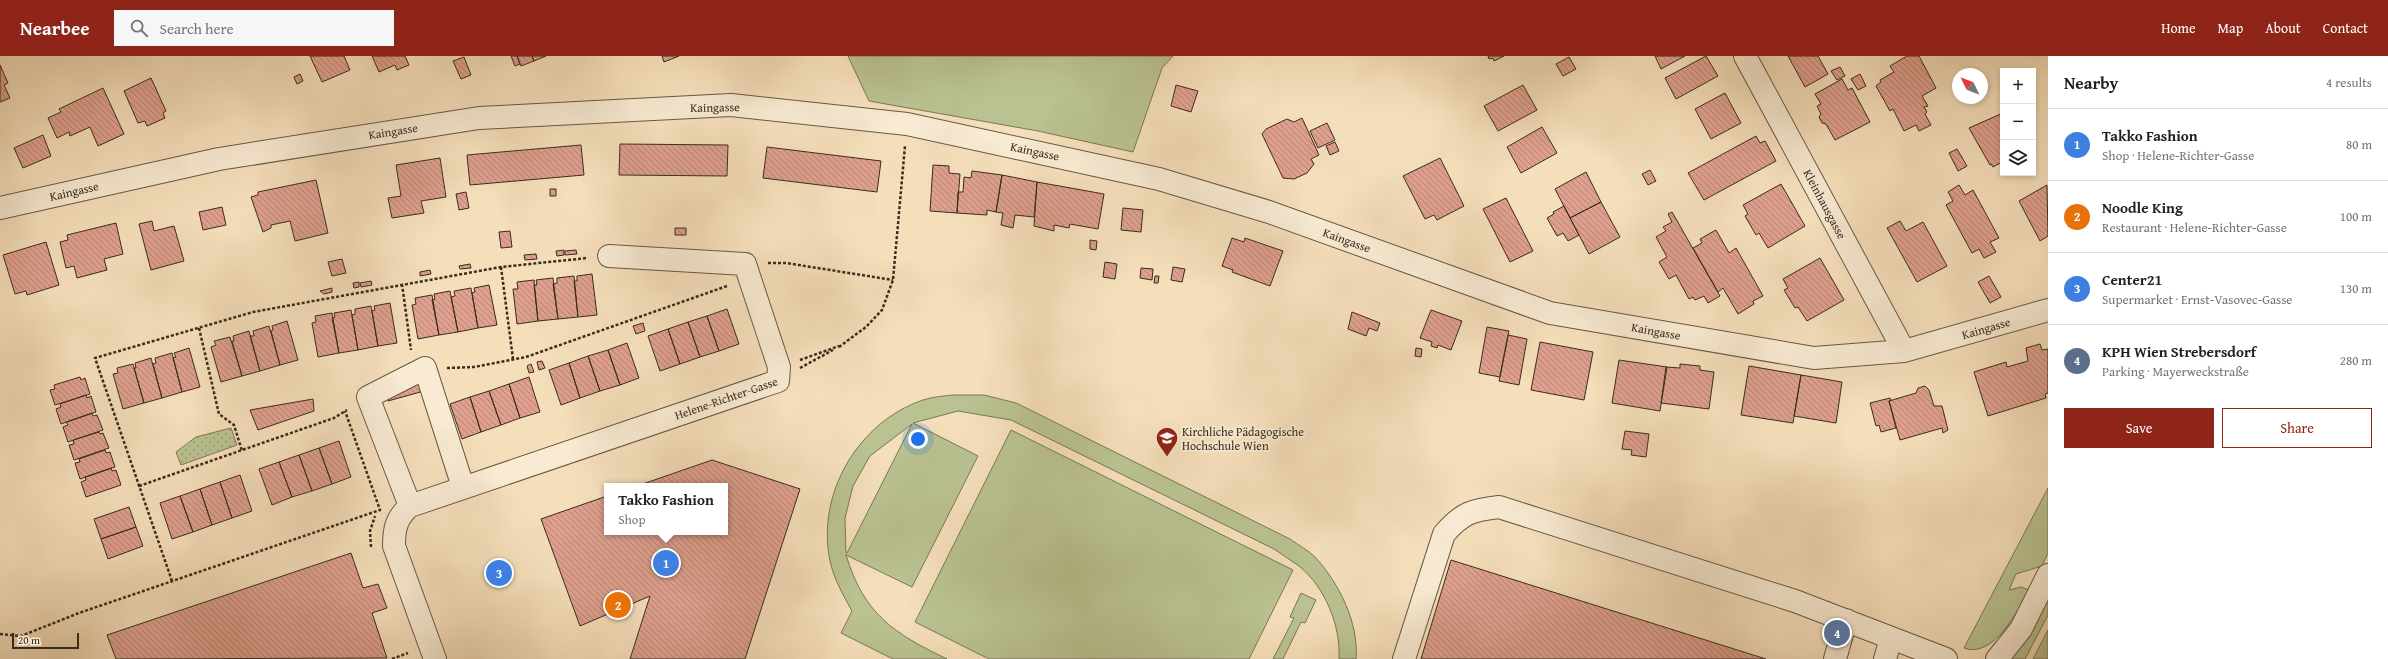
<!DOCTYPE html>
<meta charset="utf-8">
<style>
body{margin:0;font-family:"Gentium Book Plus",serif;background:#f6f6f6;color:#202124}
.controls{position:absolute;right:12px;top:12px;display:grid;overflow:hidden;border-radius:0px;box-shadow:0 2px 6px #0003}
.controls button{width:36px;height:36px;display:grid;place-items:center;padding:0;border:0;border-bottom:1px solid #e0e0e0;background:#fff;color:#202124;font:20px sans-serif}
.compass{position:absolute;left:1952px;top:12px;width:36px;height:36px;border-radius:50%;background:#fff;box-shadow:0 2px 6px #0003;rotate:313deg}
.scale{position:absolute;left:12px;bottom:10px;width:67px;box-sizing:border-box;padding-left:4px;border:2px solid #392c1c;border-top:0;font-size:11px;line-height:14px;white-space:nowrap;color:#392c1c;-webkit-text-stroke:3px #f8ead3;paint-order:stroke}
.you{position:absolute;left:918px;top:383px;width:14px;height:14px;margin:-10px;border:3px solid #fff;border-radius:50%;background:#1a73e8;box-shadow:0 0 0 6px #1a73e833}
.badge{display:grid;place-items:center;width:26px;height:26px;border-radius:50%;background:#8f2418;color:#fff;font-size:13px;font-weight:700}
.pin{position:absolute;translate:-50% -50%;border:2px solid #fff;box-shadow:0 1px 4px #0006}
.popup{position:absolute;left:604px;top:427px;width:124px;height:52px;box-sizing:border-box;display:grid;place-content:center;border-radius:0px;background:#fff;filter:drop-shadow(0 1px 3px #0005);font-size:13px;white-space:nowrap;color:#757577}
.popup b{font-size:15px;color:#202124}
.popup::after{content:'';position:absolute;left:50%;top:100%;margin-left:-8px;border:8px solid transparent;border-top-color:#fff}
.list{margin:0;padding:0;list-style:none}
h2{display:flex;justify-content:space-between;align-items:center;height:52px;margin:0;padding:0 16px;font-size:17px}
h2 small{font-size:13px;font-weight:400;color:#757577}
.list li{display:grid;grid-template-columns:26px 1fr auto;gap:12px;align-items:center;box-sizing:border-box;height:72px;padding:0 16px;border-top:1px solid #e0e0e0}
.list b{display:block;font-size:15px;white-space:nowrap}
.list p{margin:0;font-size:13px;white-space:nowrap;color:#757577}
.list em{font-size:13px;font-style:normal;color:#757577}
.actions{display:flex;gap:8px;padding:12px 16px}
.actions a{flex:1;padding:9px 0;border:1px solid #8f2418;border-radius:0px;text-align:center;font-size:14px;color:#8f2418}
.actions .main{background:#8f2418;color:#fff}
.icon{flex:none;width:22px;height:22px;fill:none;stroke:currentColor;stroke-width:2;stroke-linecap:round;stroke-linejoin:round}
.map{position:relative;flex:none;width:2048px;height:603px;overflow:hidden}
header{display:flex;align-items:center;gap:24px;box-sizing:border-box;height:56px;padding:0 20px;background:#8f2418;color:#fff}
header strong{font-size:19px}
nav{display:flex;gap:22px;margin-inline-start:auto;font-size:14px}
.search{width:280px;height:36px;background:#f6f6f6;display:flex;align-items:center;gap:10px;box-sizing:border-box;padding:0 14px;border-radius:0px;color:#757577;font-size:15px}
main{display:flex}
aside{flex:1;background:#fff}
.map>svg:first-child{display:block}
.green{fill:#bac291;stroke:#7a7756;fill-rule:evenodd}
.park{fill:url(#park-dots);stroke:#7a7756}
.building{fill:url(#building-back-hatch);stroke:#392c1c}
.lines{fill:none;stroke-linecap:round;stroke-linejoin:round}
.minor-casing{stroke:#685944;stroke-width:24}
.path{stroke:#392c1c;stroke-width:2.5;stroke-dasharray:3 2;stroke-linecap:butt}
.minor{stroke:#f8ead3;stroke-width:22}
.labels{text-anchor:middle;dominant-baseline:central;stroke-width:4;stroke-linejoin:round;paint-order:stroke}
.street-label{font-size:12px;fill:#392c1c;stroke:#f8ead3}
.poi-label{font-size:12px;fill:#392c1c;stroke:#f8ead3;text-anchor:start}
</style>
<header>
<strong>Nearbee</strong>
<div class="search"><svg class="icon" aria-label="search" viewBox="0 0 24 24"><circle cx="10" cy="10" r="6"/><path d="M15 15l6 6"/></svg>Search here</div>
<nav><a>Home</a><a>Map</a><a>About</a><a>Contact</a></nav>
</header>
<main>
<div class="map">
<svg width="2048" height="603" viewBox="0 0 2048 603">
<defs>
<pattern id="park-dots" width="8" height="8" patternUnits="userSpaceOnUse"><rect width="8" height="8" fill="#bac291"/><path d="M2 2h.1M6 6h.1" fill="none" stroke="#989e76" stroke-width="1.8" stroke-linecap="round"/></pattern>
<pattern id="building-back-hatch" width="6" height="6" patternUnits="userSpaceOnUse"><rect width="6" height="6" fill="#dfa08f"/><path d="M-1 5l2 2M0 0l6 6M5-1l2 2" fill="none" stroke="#b68374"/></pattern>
</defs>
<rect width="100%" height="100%" fill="#f5dfbb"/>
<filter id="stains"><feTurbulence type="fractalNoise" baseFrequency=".005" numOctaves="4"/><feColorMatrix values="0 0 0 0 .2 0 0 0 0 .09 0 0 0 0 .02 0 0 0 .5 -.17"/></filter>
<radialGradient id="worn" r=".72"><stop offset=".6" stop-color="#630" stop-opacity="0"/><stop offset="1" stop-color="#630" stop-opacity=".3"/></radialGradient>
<path class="green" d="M848,0H1173L1162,12L1133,96L1038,75L869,45Z
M953,339H984L1016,347L1290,483C1298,489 1308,494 1315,501C1339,527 1359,567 1356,603H1339C1341,570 1325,531 1299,510C1291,504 1282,499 1274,493L1011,364L958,355L913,367L978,400L912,531L846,499C864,558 893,577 947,603H893L841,577L852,555C843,539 834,523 830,505C816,438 858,366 923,344C932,341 943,340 953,339ZM912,368L847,497H846L845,462L853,430L870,400Z
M1011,374L1293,514L1249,603H989L915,566Z
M2048,432V497L2042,510L2016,518L2009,534L2021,531L2029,534C2018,555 1993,603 1964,592Z
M1301,537L1316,544L1305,567L1301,566L1283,603H1273L1294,562L1290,561Z
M2048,539V559L2025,603H2008Z
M2048,574V603H2033Z"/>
<path class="park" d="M231,372L237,389L181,409L176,396L196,381Z"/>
<path class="building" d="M310,0H344L350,14L322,26Z
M372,0H405L409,9L397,14L395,9L379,16Z
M511,0H517L520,8L515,10Z
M517,0H532L534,5L521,10Z
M532,0H546L534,5Z
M662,0H679L664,6Z
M1488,0H1504L1494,5L1493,2L1489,3Z
M1655,0H1685L1661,13Z
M1706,0L1718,20L1676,43L1665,22Z
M1788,0H1818L1828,18L1805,31Z
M1907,0H1919L1936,32L1922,40L1928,50L1924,51L1927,56L1925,58L1931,69L1919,75L1916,69L1904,75L1893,53L1890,55L1876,30L1881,26L1880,24L1894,16L1890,10Z
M464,1L471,19L461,23L453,5Z
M1569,1L1576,13L1563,20L1556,8Z
M0,9L8,27L4,29L10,42L0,46Z
M1840,11L1845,20L1837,24L1831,15Z
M300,18L303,25L297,28L294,21Z
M1860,18L1866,30L1858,34L1851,23Z
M151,22L166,55L163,57L165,62L147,70L145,65L138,67L124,35Z
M1842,23L1848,34L1852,32L1870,66L1835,84L1826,68L1822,67L1819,61L1821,58L1817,50L1821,48L1815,38Z
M1176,29L1198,35L1191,56L1171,50Z
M1523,29L1537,54L1498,75L1484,50Z
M103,32L124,78L98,90L90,71L70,80L69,76L57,82L48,62L61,56L59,53Z
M1725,37L1741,67L1711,83L1695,53Z
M2003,57V103L2001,104L2002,106L1993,111L1991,108L1990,109L1969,72Z
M1302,62L1319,99L1311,103L1314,108L1307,117L1294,123L1283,122L1262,78L1266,73L1287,63L1294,66Z
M1327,67L1335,84L1318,92L1310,75Z
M1542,71L1557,97L1521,117L1507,91Z
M43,79L51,100L23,112L14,92Z
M1756,80L1760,87L1765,85L1776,105L1704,144L1688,117Z
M1335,86L1339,95L1330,99L1326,90Z
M620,88L728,89L727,120L619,119Z
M581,89L584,119L470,129L467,99Z
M767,91L881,105L877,136L763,122Z
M1957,93L1967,110L1958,115L1949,97Z
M440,102L446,141L421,145L424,157L392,162L388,142L401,140L396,109Z
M1440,102L1464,150L1437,164L1434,159L1425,163L1403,120Z
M933,109L949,110V117L960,118L957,157L930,155Z
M1650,114L1656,125L1648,129L1642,118Z
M972,115L1002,119L996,156L987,154V159L957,157L958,136H963L964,121L971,122Z
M1586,116L1601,146L1570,162L1555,133Z
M1002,119L1037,126L1034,161L1015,159L1013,172L1001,169L1003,157L996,156Z
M316,124L328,177L295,185L290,165L271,169V172L263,176L251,141L258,139V136Z
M1037,126L1104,138L1098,173L1070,168L1069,172L1054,169V175L1034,170Z
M1781,128L1805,170L1768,192L1759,177L1756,179L1745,160L1748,158L1743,149Z
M1959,129L1965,139L1973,134L1999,182L1990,186L1996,196L1984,202L1979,193L1972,197L1946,149L1953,145L1948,136Z
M2047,129L2048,180L2040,185L2019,145Z
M550,133H556V140H550Z
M466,136L469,152L459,154L456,138Z
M1506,142L1533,195L1510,206L1483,153Z
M1601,146L1620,181L1589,198L1570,162Z
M1564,150L1579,179L1568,185L1563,177L1557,180L1547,162L1554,158L1553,156Z
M222,151L226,169L203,174L199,156Z
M1123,152L1143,154L1141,176L1121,174Z
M1672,156L1720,240L1708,247L1704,240L1695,244L1693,241L1689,243L1676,219L1669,223L1659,206L1667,201L1656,181L1666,175L1663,171L1672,166L1668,158Z
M152,165L154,175L174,170L184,205L151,214L139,168Z
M1900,165L1906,175L1923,166L1947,210L1917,226L1887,172Z
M116,167L123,198L104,203L107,214L77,222L74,210L66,212L60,186L68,184L67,179Z
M675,172H686V179H675Z
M1716,174L1729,197L1736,192L1763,240L1753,245L1754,248L1738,258L1723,232L1718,236L1693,192L1702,187L1700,183Z
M510,175L512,191L501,192L499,176Z
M1232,182L1244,186L1245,182L1283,195L1270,230L1232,216L1233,214L1222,210Z
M1090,184L1097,185L1096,194L1090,193Z
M46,186L59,229L27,239L26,235L15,238L3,199Z
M564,194V199L557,200L556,195Z
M576,194L577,198L565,199V195Z
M536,198L537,203L525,204L524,199Z
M1820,202L1844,244L1807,265L1798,251L1795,252L1784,234L1788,232L1783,223Z
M342,203L346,217L332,220L328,206Z
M1105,206L1117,208L1115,223L1103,221Z
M470,208L471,212L460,213L459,210Z
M1173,211L1185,213L1182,226L1171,224Z
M1141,212L1153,213L1152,224L1140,222Z
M430,214L431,218L420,220V216Z
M592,218L597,259L578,261L574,225H577V220Z
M574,220L578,261L558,263L553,228L557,227V222Z
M1155,220H1159L1158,227H1154Z
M1989,220L2001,241L1990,247L1978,226Z
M553,222L558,263L538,265L534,229H537L536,224Z
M534,224L538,265L517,268L513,233H518L517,226Z
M371,225L372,229L361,231L360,227Z
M359,226V231L354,232L353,227Z
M489,229L497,269L478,272L472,237L475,236L474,232Z
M332,232V236L324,238L320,235Z
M471,232L478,272L458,276L451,241L455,240L454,235Z
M450,235L458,276L439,279L432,244L435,243L434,238Z
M432,239L439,279L418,283L412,249L416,248L415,242Z
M390,247L397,287L378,290L372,255L375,254L374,250Z
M371,250L378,290L358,294L352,259L355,258V253Z
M727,253L739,288L719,295L707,260Z
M351,254L358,294L339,297L332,262L335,261L334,257Z
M1431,254L1462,265L1451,294L1438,289L1437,292L1431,290L1432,286L1420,282Z
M1352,256L1380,267L1377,275L1369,272L1366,280L1348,273Z
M332,257L339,297L318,301L312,267L316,266L315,260Z
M707,260L719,295L700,301L688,266Z
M287,265L298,304L280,309L271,275L273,274L272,270Z
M688,266L700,301L680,308L668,273Z
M643,267L645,275L636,278L633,270Z
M269,270L280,309L260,315L250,280H254L253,275Z
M1487,271L1509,275L1500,321L1479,317Z
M668,273L680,308L660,315L648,280Z
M249,275L260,315L242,320L232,285H234L233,280Z
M1508,279L1527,283L1519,329L1499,325Z
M230,281L242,320L221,326L211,291L216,289L214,285Z
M1540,286L1593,296L1584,344L1531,334Z
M627,287L639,322L620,329L608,294Z
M2040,288L2042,294L2048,293V337L2045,338L2046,342L1988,360L1974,316L2006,306L2007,311L2028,305L2026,292Z
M189,292L200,331L182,336L173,302L176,301L174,297Z
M1416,292L1422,293L1421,301L1415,300Z
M608,294L620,329L600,335L588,300Z
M172,297L182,336L162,342L153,308L156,307L155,302Z
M588,300L600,335L580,342L569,307Z
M151,302L162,342L144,347L134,312H136L135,307Z
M1619,304L1667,311L1660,355L1612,347Z
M542,305L545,312L539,314L537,306Z
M569,307L580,342L561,349L549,314Z
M133,308L144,347L123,353L113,318L118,317L117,312Z
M531,308L534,316L529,317L527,310Z
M1680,308L1700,310V314L1714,316L1709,353L1661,347L1666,311L1680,312Z
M1749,310L1801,319L1793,367L1741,359Z
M1801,319L1842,326L1836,367L1794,360Z
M80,321L81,324L85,322L90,338L55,349L50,334L55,333L54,329Z
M529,321L540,356L520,362L509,328Z
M423,322L424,335L388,345L385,337Z
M509,328L520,362L501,369L489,335Z
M1925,330L1929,334L1934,350H1942L1948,374L1943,377L1942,372L1900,384L1889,345L1916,337L1918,332Z
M489,335L501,369L481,376L470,341Z
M86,339L87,342L91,340L96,356L61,368L56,353L61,351L60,348Z
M470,341L481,376L462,383L450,348Z
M1890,342L1891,344L1889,345L1896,372L1881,376L1879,369L1876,370L1870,347Z
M313,343L314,355L258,374L250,354Z
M92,357L93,360L97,359L103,374L68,386L63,371L68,369L66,366Z
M1625,375L1649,378L1646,401L1631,399L1632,394L1622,393Z
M99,376L100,378L103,377L109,392L74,404L69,389L74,388L73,384Z
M339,385L351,421L332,428L319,392Z
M319,392L332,428L312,435L299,399Z
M105,394L106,397L110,396L115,411L80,423L75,407L80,406L79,403Z
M299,399L312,435L292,441L279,406Z
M712,404L800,433L745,603H630L650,540L580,570L541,463L607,440V476H725V430H637Z
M279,406L292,441L272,449L259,413Z
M111,412L112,415L116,414L121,429L86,441L81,426L86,424L85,421Z
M240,419L252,455L232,462L220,426Z
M220,426L232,462L212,469L200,433Z
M200,433L212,469L193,476L180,440Z
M180,440L193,476L172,483L160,447Z
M129,451L136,471L101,483L94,463Z
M136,471L143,490L108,503L101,483Z
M351,497L363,532L378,528L387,552L372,557L387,602L116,603L107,579Z
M1451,504L1766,603H1421Z"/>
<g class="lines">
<g class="minor-casing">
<path id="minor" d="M1745,0L1904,295
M0,152L219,103L479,62L731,49L907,68L1159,123L1269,156L1550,257L1814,302L1904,295L2048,254
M410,450L368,341L425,312L463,431
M435,603L394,490C394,473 396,462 410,450L778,325L779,311L745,208L609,200
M1404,603L1444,478C1462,457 1472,454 1499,451L1795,545L1946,603
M1835,603L1846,564
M1885,603L1891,582
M1997,603L2021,573L2048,519"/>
</g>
<path class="path" d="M768,207H786L893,224
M501,211L513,303
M402,228L411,294
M199,272L219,358L234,369L242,395
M839,291L866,271L882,254L893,224L905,90
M800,304L839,290
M447,312L474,311L526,301L727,230
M800,312L833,294
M139,430L334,362L347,354
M371,491L370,475L375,460
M172,525L95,302L253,256L501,211L587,202
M0,578L21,580L79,557L380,454L345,355
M392,603L408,597"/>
<use href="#minor" class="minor"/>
</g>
<defs>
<g id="university-pin" transform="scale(1.15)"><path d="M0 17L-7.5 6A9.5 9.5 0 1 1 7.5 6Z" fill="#8f2418" stroke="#f8ead3"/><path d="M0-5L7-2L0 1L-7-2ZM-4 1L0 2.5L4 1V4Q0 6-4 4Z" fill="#fff"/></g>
</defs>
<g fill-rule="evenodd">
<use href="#university-pin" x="1167" y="382"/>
</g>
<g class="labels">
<g class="street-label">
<text transform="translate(715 51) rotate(-1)">Kaingasse</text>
<text transform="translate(393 75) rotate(-9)">Kaingasse</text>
<text transform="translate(1035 95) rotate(12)">Kaingasse</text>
<text transform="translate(74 135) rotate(-13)">Kaingasse</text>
<text transform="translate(1825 148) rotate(62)">Kleinhausgasse</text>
<text transform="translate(1347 184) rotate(20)">Kaingasse</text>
<text transform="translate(1986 272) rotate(-16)">Kaingasse</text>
<text transform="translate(1656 275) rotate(10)">Kaingasse</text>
<text transform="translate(726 342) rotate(-19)">Helene-Richter-Gasse</text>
</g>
<g class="poi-label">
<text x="1182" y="375">Kirchliche Pädagogische<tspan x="1182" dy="14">Hochschule Wien</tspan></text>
</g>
</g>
<rect width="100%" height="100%" filter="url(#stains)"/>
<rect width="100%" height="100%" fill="url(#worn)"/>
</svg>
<div class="controls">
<button>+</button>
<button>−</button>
<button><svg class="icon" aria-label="layers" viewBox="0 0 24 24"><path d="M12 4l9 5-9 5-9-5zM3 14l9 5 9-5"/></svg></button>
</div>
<svg class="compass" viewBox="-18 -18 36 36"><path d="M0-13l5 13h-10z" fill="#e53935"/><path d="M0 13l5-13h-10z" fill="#757577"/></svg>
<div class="scale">20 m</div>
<div class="you"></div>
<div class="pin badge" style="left:666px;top:507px;background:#3f7fe0">1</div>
<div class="popup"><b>Takko Fashion</b>Shop</div>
<div class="pin badge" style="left:618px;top:549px;background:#e8710a">2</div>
<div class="pin badge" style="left:499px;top:517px;background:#3f7fe0">3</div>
<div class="pin badge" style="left:1837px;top:577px;background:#5c6f8a">4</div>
</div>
<aside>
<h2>Nearby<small>4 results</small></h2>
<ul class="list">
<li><span class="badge" style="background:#3f7fe0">1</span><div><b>Takko Fashion</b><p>Shop · Helene-Richter-Gasse</p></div><em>80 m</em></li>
<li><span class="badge" style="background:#e8710a">2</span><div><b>Noodle King</b><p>Restaurant · Helene-Richter-Gasse</p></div><em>100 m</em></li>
<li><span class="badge" style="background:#3f7fe0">3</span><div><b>Center21</b><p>Supermarket · Ernst-Vasovec-Gasse</p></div><em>130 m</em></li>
<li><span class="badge" style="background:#5c6f8a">4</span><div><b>KPH Wien Strebersdorf</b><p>Parking · Mayerweckstraße</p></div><em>280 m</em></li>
</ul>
<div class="actions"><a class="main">Save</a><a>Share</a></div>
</aside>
</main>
